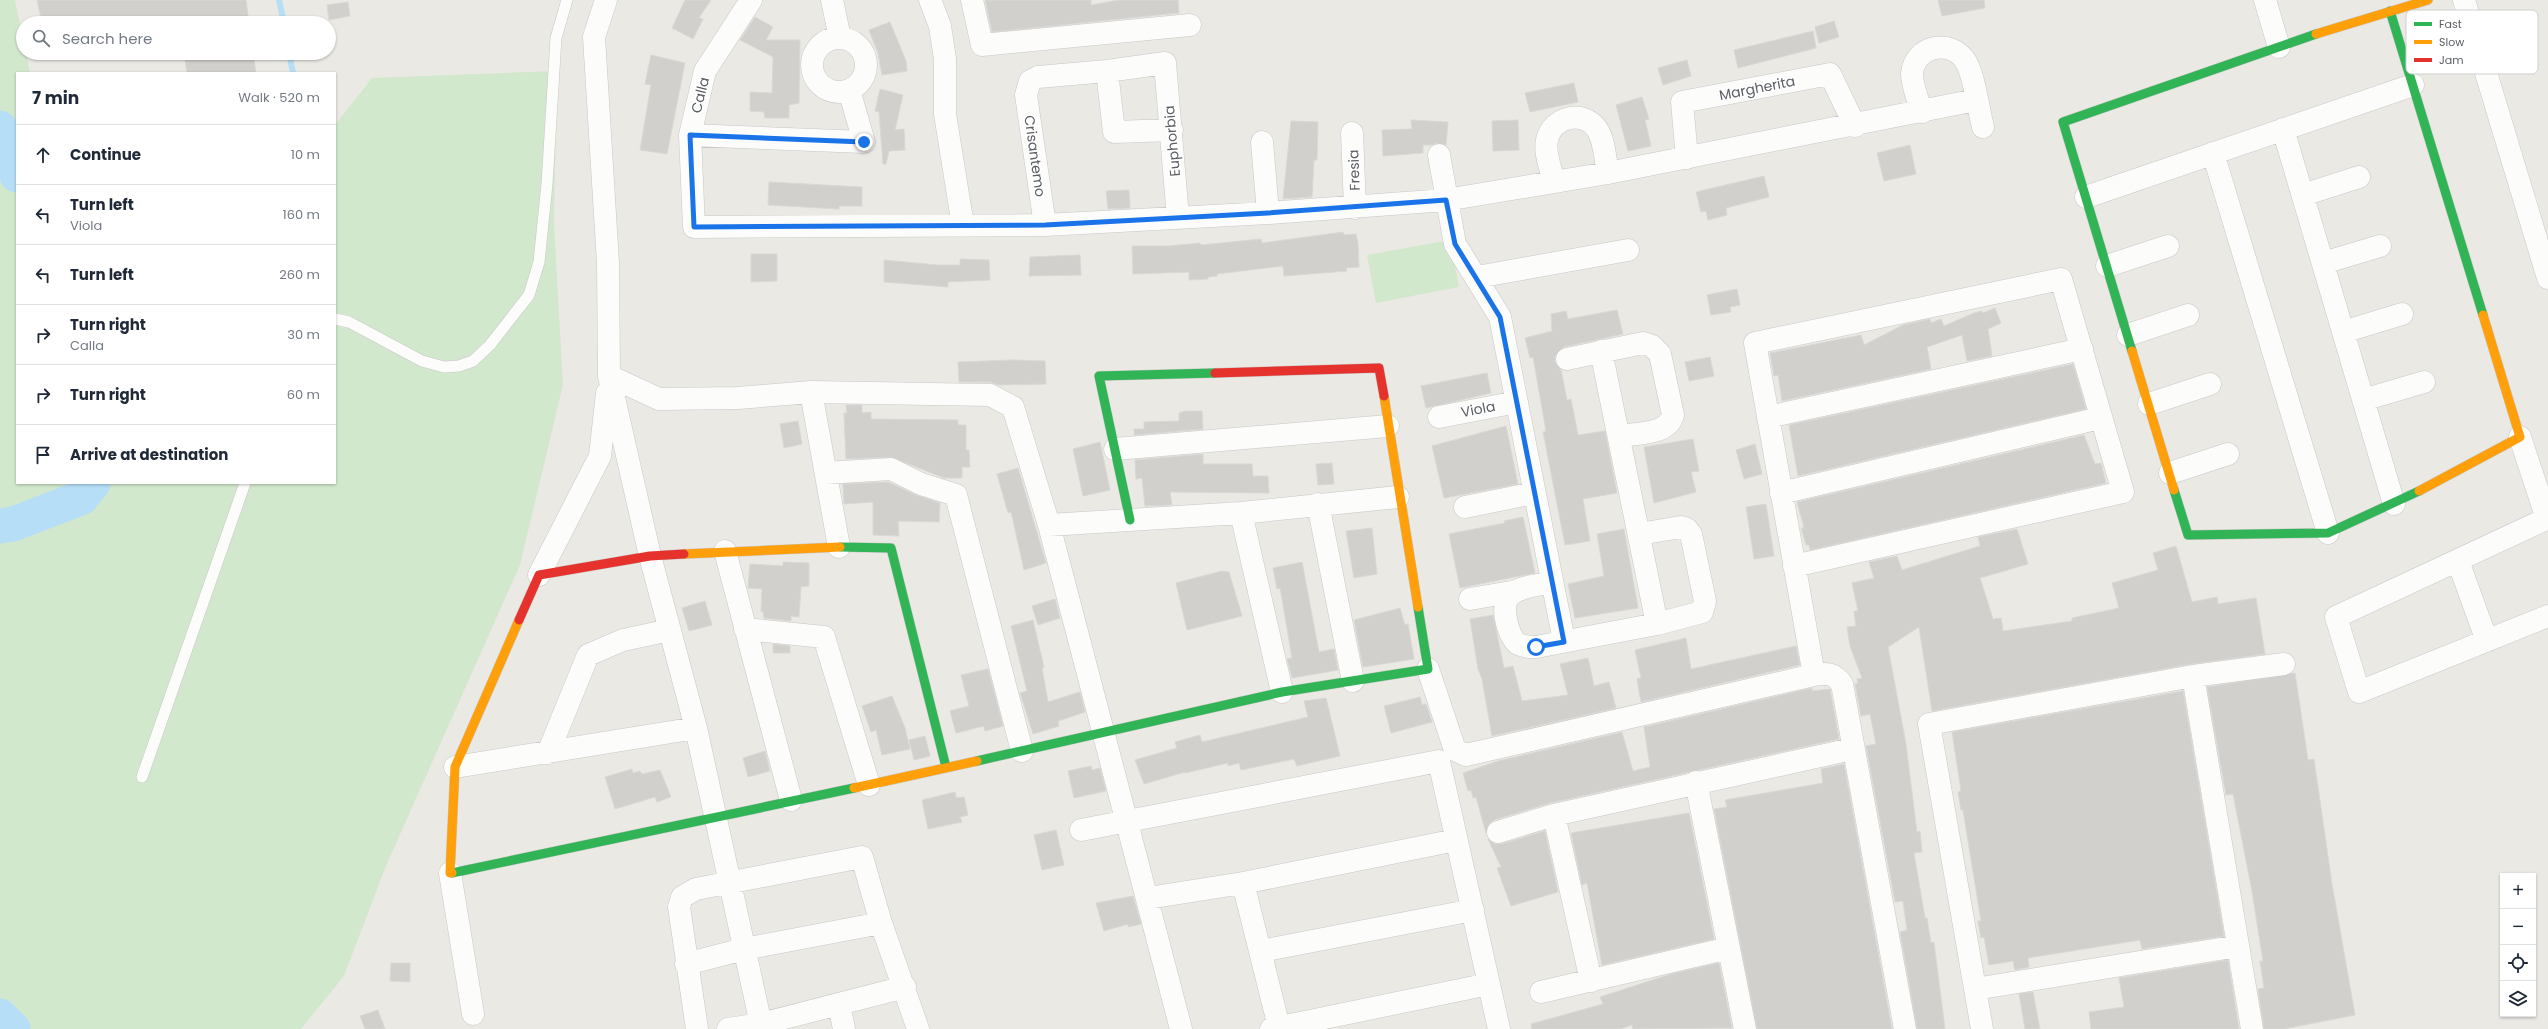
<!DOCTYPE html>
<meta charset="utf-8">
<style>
body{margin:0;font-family:Poppins,sans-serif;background:#f6f6f7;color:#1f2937}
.controls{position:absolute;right:12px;bottom:12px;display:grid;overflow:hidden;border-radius:0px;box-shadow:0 1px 3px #0004}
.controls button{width:36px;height:36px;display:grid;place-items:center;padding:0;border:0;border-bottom:1px solid #e0e1e3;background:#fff;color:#1f2937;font:20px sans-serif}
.stop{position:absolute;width:12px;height:12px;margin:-9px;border:3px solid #1a73e8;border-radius:50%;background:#fff}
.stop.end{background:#1a73e8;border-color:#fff;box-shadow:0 1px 4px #0008}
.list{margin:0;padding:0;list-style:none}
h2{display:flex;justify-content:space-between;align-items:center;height:52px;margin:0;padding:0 16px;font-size:17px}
h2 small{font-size:13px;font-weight:400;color:#747a83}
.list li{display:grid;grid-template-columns:26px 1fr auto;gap:12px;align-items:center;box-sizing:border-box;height:60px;padding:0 16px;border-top:1px solid #e0e1e3}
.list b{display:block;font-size:15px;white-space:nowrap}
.list p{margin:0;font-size:13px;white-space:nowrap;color:#747a83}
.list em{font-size:13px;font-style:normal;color:#747a83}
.icon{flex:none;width:22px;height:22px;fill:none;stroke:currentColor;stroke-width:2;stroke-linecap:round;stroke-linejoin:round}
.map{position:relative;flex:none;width:2548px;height:1029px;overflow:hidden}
.search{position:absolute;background:#fff;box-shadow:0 1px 3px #0004;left:16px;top:16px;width:320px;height:44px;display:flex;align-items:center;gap:10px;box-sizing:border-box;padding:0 14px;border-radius:22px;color:#747a83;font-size:15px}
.panel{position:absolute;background:#fff;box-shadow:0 1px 3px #0004;left:16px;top:72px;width:320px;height:412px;border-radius:0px}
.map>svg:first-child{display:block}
.green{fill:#d2e8cd}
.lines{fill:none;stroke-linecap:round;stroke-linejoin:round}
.stream{stroke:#b6dff7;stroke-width:6}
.river{stroke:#b6dff7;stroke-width:35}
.building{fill:#d1d0cd;stroke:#dad8d4}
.lane-casing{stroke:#c7c7c7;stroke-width:12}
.street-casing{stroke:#c7c7c7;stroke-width:23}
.fast-casing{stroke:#c8c8c8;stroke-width:10}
.slow-casing{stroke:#c8c8c8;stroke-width:10}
.jam-casing{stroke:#c8c8c8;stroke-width:10}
.lane{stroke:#fcfcfb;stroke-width:11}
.street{stroke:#fcfcfb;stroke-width:22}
.fast{stroke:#30b455;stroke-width:9}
.slow{stroke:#ff9f0a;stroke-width:9}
.jam{stroke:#e5322d;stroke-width:9}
.route{stroke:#1a73e8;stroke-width:5}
.labels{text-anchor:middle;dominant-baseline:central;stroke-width:3;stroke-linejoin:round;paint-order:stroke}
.street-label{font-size:14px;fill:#5a5e63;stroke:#fff}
.key{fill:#fff;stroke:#cecfd0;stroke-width:1}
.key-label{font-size:11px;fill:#5a5e63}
</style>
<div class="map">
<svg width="2548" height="1029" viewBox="0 0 2548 1029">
<rect width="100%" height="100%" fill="#ebe9e4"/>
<path class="green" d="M0,0H15L23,38V53H26L30,73H17V483H335V125L372,78L557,71L554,223L563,385L520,565L386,866L344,976L301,1029H0Z
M1450,240L1459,287L1376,303L1367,255Z"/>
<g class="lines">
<path class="stream" d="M279,0L284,23
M289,53L293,73"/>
<path class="river" d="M0,128L17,175
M0,526L13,524L81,498L93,483
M0,1016L13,1029"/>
</g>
<path class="building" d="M37,0H246L249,23H178V20L161,23H42Z
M685,0H711L699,18L703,19L693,39L672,28Z
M985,0H1091V5L1119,0H1178L1179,13L992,32Z
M1938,0H1984L1985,8L1942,16Z
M348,2L350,16L329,20L327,5Z
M755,17L773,27L766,40H800L799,103L789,105V118H765L764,112L750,111V92L772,93L773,57L740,40Z
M1834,21L1839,37L1819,43L1815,27Z
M890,22L906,61L907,71L882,75L878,53L869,30Z
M1813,31L1816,48L1738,68L1734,50Z
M184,53H253L256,73H187Z
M651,55L685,63L667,154L640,150L651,85L645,84Z
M1687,60L1691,76L1663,85L1658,68Z
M1574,83L1578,102L1530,112L1525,93Z
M880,89L903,95L895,130L904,129L905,150L889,151L886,164H883L879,112L875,111Z
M1642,97L1649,119L1645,120L1651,146L1628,151L1616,105Z
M1411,120L1448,122L1446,145L1437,143L1431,145H1423V153L1383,156L1382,130L1412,129Z
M1518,120L1519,150L1493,151L1492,121Z
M1291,121L1318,122L1317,160H1314L1312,197L1283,199Z
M1910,145L1916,174L1884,181L1877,153Z
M1764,176L1769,197L1726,208L1727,215L1708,220L1706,211L1701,212L1696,192Z
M769,182L862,187V206H839V209L768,205Z
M1129,190L1130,208L1108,209L1106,191Z
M1343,232L1344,235L1356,234L1358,243L1359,267L1346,268L1347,271L1284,276L1283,266L1217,274V276L1208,277V279L1189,280V272L1133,274L1132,246H1169L1200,243L1201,245L1261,239L1262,243Z
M751,254H777V281L751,282Z
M1080,255L1081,275L1029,276L1030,257Z
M960,259L989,260L990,280L948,282V287L884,282V260L937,265H960Z
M1737,289L1740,305L1730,307L1731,312L1711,315L1707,295Z
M1995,308L2001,323L1988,329L1992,356L1967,361L1962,335L1927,347L1931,369L1782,401L1778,375L1774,376L1770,353L1861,335L1864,345L1903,325L1930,319L1931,323L1941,319L1944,326L1974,313L1982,311L1983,313Z
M1617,310L1623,334L1564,347L1555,356V362L1561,370L1567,400L1571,399L1578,435L1605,431L1617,493L1583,499L1590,541L1565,545L1543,432L1546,431L1533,357L1530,358L1525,338L1552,331L1551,314L1566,311L1568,319Z
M1710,357L1714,376L1689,381L1685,362Z
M1012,360L1045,361L1046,384L999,385L990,382H959L958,362Z
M2073,364L2086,409L1798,476L1789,425Z
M1487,373L1491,393L1426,408L1421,386Z
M846,405H862V413L871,412V419L958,420V425H966V450H969L970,467H962V478H944L891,457L846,459L844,413H847Z
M1185,411H1202L1203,429L1134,435V429H1144V422L1179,421V413Z
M798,421L802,444L784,448L780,424Z
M1506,426L1518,484L1444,498L1432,446Z
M2084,435L2095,464L2101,463L2106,483L1810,550L1809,545H1806L1801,528H1804L1797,502Z
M1693,439L1699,471L1691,472L1696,492L1654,503L1644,447Z
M1100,442L1110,490L1083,496L1073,449Z
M1755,444L1762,474L1744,479L1736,450Z
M1203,454V464H1252L1253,476H1268L1269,493L1170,492L1172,505L1145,506L1142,478L1136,479L1135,460Z
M1332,463L1334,484L1318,485L1316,464Z
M1018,468L1046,563L1024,570L1011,512L1008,513L997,474Z
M888,482L916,495L940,503L939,522L898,521L899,536L873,535V502L844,504L843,484Z
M1766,504L1774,556L1754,559L1746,507Z
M1523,517L1535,573L1460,588L1449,534L1505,523L1504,521Z
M1372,528L1377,574L1354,578L1346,531Z
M1624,529L1638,608L1575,618L1568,584L1604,576L1597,534Z
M2017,529L2028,564L1980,578L1993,619L2001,618L2003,631L2072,621V618L2119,608L2112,583L2158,570L2153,553L2176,546L2192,602L2217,597L2218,604L2256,598L2265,654L2191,664L1932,711L1919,627L1888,647L1906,744L1917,832L1920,831L1922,852L1914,853L1925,918H1927L1931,943L1934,942L1945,1029H1917L1900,932L1907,930L1903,901L1895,902L1866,746L1876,744L1870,714L1861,716L1855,684L1858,683L1857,679L1862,678L1850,646L1847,627L1856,626L1854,611H1858L1852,583L1874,578L1869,562L1897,556L1902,570L1980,546L1978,537Z
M783,562L809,563V586L801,587L799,617L791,616V621L764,618L763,612L761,611L762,589L748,588L750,564L783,566Z
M1302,562L1319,652L1334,649L1338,670L1292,678L1287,659L1292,658L1288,634L1280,588L1277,589L1273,568Z
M1222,571L1229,572L1242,616L1187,630L1176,583Z
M1055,599L1060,618L1038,625L1032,606Z
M705,601L712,625L689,631L682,608Z
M1400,608L1405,625L1408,624L1414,659L1363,667L1354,620Z
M1493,615L1504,668L1513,666L1522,701L1568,695L1560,664L1588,658L1594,686L1609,682L1616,708L1492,736L1482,679L1478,669L1470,619Z
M1033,620L1044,667L1042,668L1048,702L1080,692L1085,712L1058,721L1059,726L1033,734L1020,693L1027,691L1011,626Z
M1686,638L1691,669L1796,646L1800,665L1641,702L1637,679L1641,678L1635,650Z
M773,644L790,646V653H773Z
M988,669L1003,726L985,731L984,726L956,733L950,711L969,706L961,675Z
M2295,673L2308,760L2314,759L2332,884L2355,1015L2284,1029H2264L2258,989L2264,988L2260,961H2263L2252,891L2233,794L2226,795L2207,687Z
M1812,688V691L1830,689L1839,739L1550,803L1494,820L1489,824L1486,833L1476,797L1473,798L1471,790L1468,791L1463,773L1498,761L1622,732L1633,771L1650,767L1644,727Z
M2183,691L2224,936L2142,949L2140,940L2028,958L2029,967L2015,970L2013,961L1989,965L1984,937L1981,938L1978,921H1981L1963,810H1961L1958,792L1961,791L1952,732Z
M892,696L905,728L910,749L882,755L876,730L871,732L862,706Z
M1420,697L1422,705L1426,704L1432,722L1391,733L1384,706Z
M1326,698L1340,756L1297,766L1294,759L1241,770L1239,763L1228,766V763L1185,773V772L1144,784L1135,760L1177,748L1175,742L1200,735L1202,742L1308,717L1304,701Z
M925,736L930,756L914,760L909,740Z
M765,751L770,771L748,777L743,758Z
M1844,764L1892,1029H1757L1714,809L1727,807L1725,800L1823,783L1821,769Z
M1091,766L1092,770L1100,768L1106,791L1074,798L1068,771Z
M632,769L633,773L640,771L642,774L660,770L671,797L657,802L655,797L615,809L605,777Z
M955,792L956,798L964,797L968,815L960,817L962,822L928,829L922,800Z
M1689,813L1714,939L1602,965L1587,883L1582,885L1571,833Z
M1056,830L1064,865L1042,870L1034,835Z
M1545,831L1558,892L1511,906L1497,868L1501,867L1488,839L1495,844H1501Z
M1133,896L1141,924L1128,927V924L1104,931L1096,903Z
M2228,960L2239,1029H2091L2089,1012L2124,1007L2119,978Z
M391,963H410V982L390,981Z
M1719,963L1732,1028L1633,1029L1632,1025L1620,1029H1532L1531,1024L1603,1004L1600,997L1671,974Z
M2033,992L2040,1029H2025L2019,994Z
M378,1010L385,1029H365L360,1016Z"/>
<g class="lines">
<g class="lane-casing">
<path id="lane" d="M335,319L349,322L422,361L444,367L459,366L473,361L490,345L529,295L539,262L547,184L556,38L567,0
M142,777L245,483"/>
</g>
<g class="street-casing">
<path id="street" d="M606,0L594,37L608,263L609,376L659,399L738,398L811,392L990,395L1013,407L1049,525L1181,1029
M751,0L705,71L690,135L694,227L1045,225L1268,213L1446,200L1608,173L1976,100
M832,0L840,38
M930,0L940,26L945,59V114L963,226
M972,0L982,45L1190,25
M2265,0L2279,47
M2464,0L2548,278
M812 65a27 27 0 1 1 54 0a27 27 0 1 1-54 0Z
M1107,71L1114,132L1172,130
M1922,112C1918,100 1912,86 1912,74C1914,45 1952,38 1966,62C1975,78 1978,108 1983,127
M2283,129L2394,504
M1352,133L1355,208
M690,135L864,142L849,90
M1262,142L1268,213
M2213,153L2328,533
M1439,155L1455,244L1500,317L1564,641
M1687,158L1682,102L1830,74L1855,126
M1554,182C1551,169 1544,153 1547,140C1552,117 1583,109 1597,129C1605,141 1605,160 1608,173
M2303,195L2359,177
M2086,197L2413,85
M1045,225L1026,95L1030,81L1038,77L1107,71L1165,63L1178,218
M2323,263L2380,246
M2107,266L2168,246
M1477,277L1628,250
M2343,332L2402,314
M2128,335L2188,315
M1601,351L1657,624
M1567,359L1643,343L1652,346L1660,354L1673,415C1668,435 1637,433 1620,436
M609,376L650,556L696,728L762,1029
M811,392L839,547
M2363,400L2424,382
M2149,404L2210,384
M1439,417L1517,402
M1768,417L2082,349
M2520,437L2547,519
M1115,449L1388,426
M826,473L891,469L921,484L956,495L1022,751
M2170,473L2228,454
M1781,493L2100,418
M1318,504L1353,681
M1465,507L1534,493
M1241,513L1282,692
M2548,518L2336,617L2359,692L2548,616
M1049,525L1241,513L1398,497
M725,551L791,800
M2458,561L2487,641
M1794,566L2123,492L2061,279L1755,343L1814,675
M539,575L600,456L607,393
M1551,583C1539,585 1516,586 1508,598C1501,609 1508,636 1518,644C1524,647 1530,647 1536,647L1657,624L1702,612L1705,601L1691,534L1687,529L1681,527L1639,534
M1470,599L1517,591
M745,629L824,637L869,785
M1428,669L1455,750L1466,755L1814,675C1827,673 1834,673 1842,684L1905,1029
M2193,676L2252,1029
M548,753L588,655L623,640L670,630
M455,767L696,728
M1696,782L1745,1029
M1554,815L1591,981
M1081,830L1439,761L1499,1029
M1498,832L1554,815L1852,749
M450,873L473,1014
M1243,883L1279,1027
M1148,898L1243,883L1456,840
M1261,951L1473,910
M686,964L744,949L881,923
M1975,989L2238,946
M1541,992L1729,948
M839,1004L844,1029
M697,1029L679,907L682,897L696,889L862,857L881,923L918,1029
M728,1029L761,1024L905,987
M1271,1029L1489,984
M1982,1029L1929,724L2193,676L2284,664"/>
</g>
<g class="fast-casing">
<path id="fast" d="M2390,11L2483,315
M2132,351L2063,122L2316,34
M2174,490L2188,535L2328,533L2419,491
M1130,520L1099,376L1215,373
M840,547L891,548L946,767
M977,761L1282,692L1428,669L1418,607
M452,873L854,788"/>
</g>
<g class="slow-casing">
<path id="slow" d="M2316,34L2428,0
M2132,351L2174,490
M1384,396L1418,607
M2419,491L2520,437L2483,315
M684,554L840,547
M854,788L977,761
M452,873H450L455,767L519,620"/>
</g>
<g class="jam-casing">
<path id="jam" d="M1215,373L1379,368L1384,396
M519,620L539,575L650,556L684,554"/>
</g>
<use href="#lane" class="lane"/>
<use href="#street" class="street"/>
<use href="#fast" class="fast"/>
<use href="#slow" class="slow"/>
<use href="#jam" class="jam"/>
</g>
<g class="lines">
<path class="route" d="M864,142L690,135L694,227L1045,225L1268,213L1446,200L1455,244L1500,317L1564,642L1536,647"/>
</g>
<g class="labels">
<g class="street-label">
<text transform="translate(1757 88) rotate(-11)">Margherita</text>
<text transform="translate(700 95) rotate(-76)">Calla</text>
<text transform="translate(1172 141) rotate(-95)">Euphorbia</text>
<text transform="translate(1035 156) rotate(82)">Crisantemo</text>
<text transform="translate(1354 170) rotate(-92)">Fresia</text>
<text transform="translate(1478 409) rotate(-11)">Viola</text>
</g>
</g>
<rect x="2406" y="10" width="132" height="64" rx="6" class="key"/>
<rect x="2414" y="22" width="18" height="4" fill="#30b455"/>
<rect x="2414" y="40" width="18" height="4" fill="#ff9f0a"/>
<rect x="2414" y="58" width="18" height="4" fill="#e5322d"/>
<g class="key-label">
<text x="2439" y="28">Fast</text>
<text x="2439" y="46">Slow</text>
<text x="2439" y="64">Jam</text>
</g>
</svg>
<div class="controls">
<button>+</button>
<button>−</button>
<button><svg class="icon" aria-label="locate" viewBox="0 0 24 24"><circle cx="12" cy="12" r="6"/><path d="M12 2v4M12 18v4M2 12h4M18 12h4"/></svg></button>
<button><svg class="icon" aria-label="layers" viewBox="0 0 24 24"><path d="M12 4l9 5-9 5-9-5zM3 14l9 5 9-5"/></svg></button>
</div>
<div class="stop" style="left:1536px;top:647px"></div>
<div class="stop end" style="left:864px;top:142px"></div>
<div class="search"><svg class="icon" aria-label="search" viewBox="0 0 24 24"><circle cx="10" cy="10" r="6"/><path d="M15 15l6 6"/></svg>Search here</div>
<section class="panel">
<h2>7 min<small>Walk · 520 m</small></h2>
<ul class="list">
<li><svg class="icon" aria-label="ahead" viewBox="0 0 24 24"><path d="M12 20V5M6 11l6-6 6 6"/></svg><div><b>Continue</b></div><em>10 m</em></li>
<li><svg class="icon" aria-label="left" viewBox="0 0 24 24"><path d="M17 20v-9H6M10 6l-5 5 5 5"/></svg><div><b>Turn left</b><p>Viola</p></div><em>160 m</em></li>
<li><svg class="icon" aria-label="left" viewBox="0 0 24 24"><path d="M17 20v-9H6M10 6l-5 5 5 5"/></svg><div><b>Turn left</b></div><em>260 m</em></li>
<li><svg class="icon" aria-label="right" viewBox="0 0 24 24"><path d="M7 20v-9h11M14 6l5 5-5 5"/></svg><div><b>Turn right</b><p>Calla</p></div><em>30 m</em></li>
<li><svg class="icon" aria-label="right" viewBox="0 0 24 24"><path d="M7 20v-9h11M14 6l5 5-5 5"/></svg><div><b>Turn right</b></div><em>60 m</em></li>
<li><svg class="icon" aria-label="arrive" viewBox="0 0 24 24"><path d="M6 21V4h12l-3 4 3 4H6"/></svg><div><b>Arrive at destination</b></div></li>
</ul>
</section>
</div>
